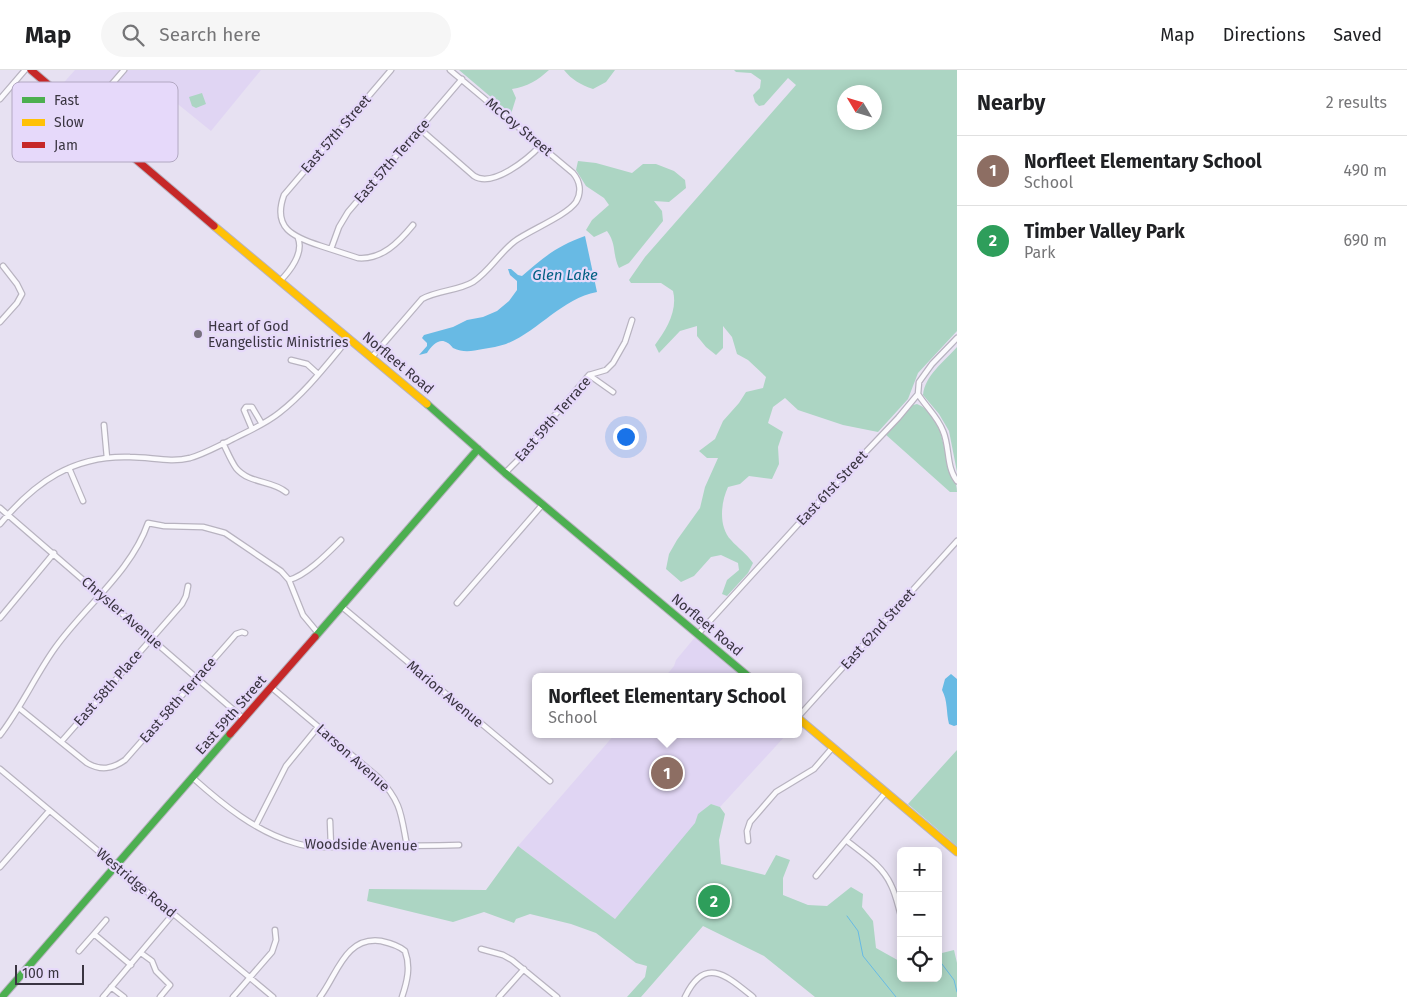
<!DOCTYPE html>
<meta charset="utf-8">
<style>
body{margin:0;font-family:"Fira Sans",sans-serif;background:#f6f6f6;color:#202124}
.controls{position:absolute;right:15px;bottom:15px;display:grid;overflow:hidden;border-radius:8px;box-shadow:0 2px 12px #0003}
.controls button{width:45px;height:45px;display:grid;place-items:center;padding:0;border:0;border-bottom:1px solid #e0e0e0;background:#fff;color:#202124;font:25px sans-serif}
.compass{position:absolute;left:837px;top:15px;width:45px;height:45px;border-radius:50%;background:#fff;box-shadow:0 2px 12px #0003;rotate:308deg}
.scale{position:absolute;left:15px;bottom:12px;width:69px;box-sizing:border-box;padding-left:5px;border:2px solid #3a3541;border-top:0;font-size:14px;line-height:18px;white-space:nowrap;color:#3a3541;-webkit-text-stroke:4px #e6d9fa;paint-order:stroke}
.you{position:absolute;left:625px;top:366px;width:18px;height:18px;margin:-12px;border:4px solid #fff;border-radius:50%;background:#1a73e8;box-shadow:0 0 0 8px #1a73e833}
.badge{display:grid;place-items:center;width:32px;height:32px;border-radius:50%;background:#ea580c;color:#fff;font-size:16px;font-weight:700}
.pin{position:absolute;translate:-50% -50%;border:2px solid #fff;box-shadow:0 1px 5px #0006}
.popup{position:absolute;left:532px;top:603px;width:270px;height:65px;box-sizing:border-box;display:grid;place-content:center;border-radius:8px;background:#fff;filter:drop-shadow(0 1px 4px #0005);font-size:16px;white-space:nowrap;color:#757577}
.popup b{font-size:19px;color:#202124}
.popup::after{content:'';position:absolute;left:50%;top:100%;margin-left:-10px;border:10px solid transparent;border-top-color:#fff}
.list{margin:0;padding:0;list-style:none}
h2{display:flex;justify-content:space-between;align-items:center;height:65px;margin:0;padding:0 20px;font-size:21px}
h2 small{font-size:16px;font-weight:400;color:#757577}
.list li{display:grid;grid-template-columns:32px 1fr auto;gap:15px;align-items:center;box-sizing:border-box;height:70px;padding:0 20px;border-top:1px solid #e0e0e0}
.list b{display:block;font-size:19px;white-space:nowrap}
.list p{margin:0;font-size:16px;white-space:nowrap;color:#757577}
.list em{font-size:16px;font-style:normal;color:#757577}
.icon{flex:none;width:28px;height:28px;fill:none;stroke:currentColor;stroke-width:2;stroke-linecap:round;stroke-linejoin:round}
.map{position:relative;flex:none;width:957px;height:927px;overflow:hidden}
header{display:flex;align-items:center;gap:30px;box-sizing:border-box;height:70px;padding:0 25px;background:#fff;border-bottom:1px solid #e0e0e0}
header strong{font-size:24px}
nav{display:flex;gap:28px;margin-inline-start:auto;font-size:18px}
.search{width:350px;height:45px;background:#f6f6f6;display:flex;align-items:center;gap:12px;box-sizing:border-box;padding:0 18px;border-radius:28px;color:#757577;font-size:19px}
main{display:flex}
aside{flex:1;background:#fff}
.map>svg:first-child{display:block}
.built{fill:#e0d5f3}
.green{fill:#acd5c3;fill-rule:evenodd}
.water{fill:#68bae4}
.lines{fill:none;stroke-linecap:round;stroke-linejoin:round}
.stream{stroke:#68bae4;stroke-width:1}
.street-casing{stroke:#b8b3c0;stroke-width:7}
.fast-casing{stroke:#b8b3c0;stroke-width:9}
.slow-casing{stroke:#b8b3c0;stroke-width:9}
.jam-casing{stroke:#b8b3c0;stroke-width:9}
.street{stroke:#fbfafd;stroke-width:4.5}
.fast{stroke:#4caf50;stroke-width:7}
.slow{stroke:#ffc107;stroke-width:7}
.jam{stroke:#c62828;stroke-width:7}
.poi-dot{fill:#77717f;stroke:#e6d9fa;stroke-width:2}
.labels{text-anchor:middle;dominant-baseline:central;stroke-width:4.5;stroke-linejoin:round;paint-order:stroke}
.street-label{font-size:14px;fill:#3a3541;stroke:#e6d9fa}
.poi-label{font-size:14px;fill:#3a3541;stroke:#e6d9fa;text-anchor:start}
.water-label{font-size:15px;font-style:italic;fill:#005f83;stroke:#e6d9fa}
.key{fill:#e6d9fa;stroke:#b2a8c2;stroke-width:1}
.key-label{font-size:14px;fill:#3a3541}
</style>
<header>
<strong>Map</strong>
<div class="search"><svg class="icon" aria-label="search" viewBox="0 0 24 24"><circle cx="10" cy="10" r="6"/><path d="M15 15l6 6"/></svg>Search here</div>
<nav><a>Map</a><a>Directions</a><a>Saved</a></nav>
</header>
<main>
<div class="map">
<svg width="957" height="927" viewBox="0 0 957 927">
<rect width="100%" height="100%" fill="#e7e1f2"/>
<path class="built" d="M75,0H261L211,61L158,18L116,68L58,19Z
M696,566L744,607H665L674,596L676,590Z
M615,664H787L720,737L711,734L692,762L661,795L615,849L518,776Z"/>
<path class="green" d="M459,0H549C538,10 527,17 512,19L516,28L511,44Z
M564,0H615L606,12L593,19C581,15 572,10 564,0Z
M734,0H957V261L918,303L908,329L878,362L843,355L798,340L785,328L773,337L768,353L783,362L778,377L779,394L772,409L749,406L740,414L728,417C721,432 718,456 731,470C738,478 746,483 753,493L748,503L727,526L722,524L727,510L739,500L738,493L721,485L711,487L694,506L681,512L666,499L669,484L677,470L700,438L705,417L718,388H707L699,381L715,369L723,351L739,333L746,322L763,318L766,307L748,290L737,284L732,267L723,256V278L716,285L706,277L697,266V256L680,261L659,283L655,275C666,260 678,241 673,221L661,213H631L629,210L645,187L796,15L788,8L764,35L759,36L755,32L753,25L760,18L761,10L751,3L736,2ZM844,22H874V52H844Z
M202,23L206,34L196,38L192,36L189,27Z
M578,91L596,93L632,103L643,94H656L674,101L685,110L686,118L669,132L654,131L662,141L663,151L629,193L619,198C612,183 617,175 607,161L594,167L586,160L592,150L609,135L604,128L586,116L576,100Z
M957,277V402L949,361L939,344L923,325C925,305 944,292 957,277Z
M917,334C941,343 943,375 948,395C951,404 957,412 957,422H950L885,364L913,335Z
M957,680V776L908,734Z
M711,734L720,737L725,744L719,770L721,794L765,805L776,785L790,790L783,808V825L808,835L827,836L851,817L863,824L862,837L873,851L876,878L901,892V908H938V884L954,880L957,893V927H815L764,886L703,856L641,927H627L645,907L647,896L636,893L596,863L571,854L530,844L516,849L514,853L484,842L453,852L367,831L369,819L486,820L518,776L615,849L695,753L698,744Z"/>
<path class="water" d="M585,166L597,222C561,229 539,261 506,274C499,276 491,278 483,279C472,281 464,283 453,278C443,265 434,272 427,283L419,285L427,276V273L422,268L424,265L453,257L467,250L483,247L497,241L509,231L517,220V211L510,205L508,199H511L518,205L522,206C544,187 557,176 585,166Z
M951,604L957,609V655L954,656L949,654C946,642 948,631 942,620L945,609Z"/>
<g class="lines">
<path class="stream" d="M847,846L858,861L863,886L896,927
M939,890L954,910L957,922"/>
<g class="street-casing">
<path id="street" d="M391,0L284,125C272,158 293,167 321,176C333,180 346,184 358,188C382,190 399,172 413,155
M0,29L25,0
M84,46L124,0
M420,59L474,106C493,118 528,89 541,75
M331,179L339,157L348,142L462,9
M280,211C290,201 304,183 298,168
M0,252L17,233L22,224L17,214L3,196
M372,287L422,229C438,220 458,221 473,212C490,201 499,183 515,171C530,160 566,146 576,132C582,122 580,111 573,103L450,0
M291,290L307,294L318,304
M589,305L613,322
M918,324C926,337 938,347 943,361C950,377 946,397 957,411
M104,355L107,388
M252,359L244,340L246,337H252L262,354
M223,373C227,381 231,391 236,398C249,414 272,410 286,422
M69,398L83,431
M505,403L519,389L543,359L589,305L606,300L613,293L625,272L632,250
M0,438L244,649
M0,454C35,412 73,385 130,387C151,387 170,393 190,388C204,384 216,377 229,371C246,362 264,355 279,343C306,322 327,294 349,268
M289,510C307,505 328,483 341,470
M457,533L543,434
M341,536L550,711
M0,548L54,483
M698,564L823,427L898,348L918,324L919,312L932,294L957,268
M271,617L379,708C402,733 401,745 407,776
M19,638L87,693C101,701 112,699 125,690L236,564L242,562L245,563
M798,647L957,471
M0,665C21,638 35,606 55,578C85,536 131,502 148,453L164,456L203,457L225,463L281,501L289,510L303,545L318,563
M61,672L182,534L186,526L188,516
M0,699L273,927
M193,708C222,734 256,762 295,773C314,779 336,777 356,776C390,776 425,776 459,775
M330,751L331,777
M256,755L286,696L318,657
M846,770C862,783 882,795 891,815C896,825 898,836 901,846
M748,771L747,761L750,752L776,722L814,699L833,677
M0,797L49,741
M816,806L886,722
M94,864L106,850
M481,879L503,885L512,890L557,927
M79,881L94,864L131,895
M141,883L152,891L156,901L170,915L160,927
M111,917L124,927
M103,927L173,844
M233,927L272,882L276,870L275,860
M320,927C337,905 345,866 381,871C390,873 398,875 405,881C411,897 407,912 402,927
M499,927L524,899
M685,927C705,885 727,906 753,927"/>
</g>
<g class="fast-casing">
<path id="fast" d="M427,334L505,403L749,607
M315,567L478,379
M2,927L230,664"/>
</g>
<g class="slow-casing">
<path id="slow" d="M214,156L427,334
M798,648L957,782"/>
</g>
<g class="jam-casing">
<path id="jam" d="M31,0L214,156
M230,664L315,567"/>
</g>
<use href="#street" class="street"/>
<use href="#fast" class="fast"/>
<use href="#slow" class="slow"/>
<use href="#jam" class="jam"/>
</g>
<circle class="poi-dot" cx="198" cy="264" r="5"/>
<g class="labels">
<g class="street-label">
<text transform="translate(519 57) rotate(40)">McCoy Street</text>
<text transform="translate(336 64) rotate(-49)">East 57th Street</text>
<text transform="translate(392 91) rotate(-49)">East 57th Terrace</text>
<text transform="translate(398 293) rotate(40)">Norfleet Road</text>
<text transform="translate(553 349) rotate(-49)">East 59th Terrace</text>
<text transform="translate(832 418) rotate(-47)">East 61st Street</text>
<text transform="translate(122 543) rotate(41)">Chrysler Avenue</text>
<text transform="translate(707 555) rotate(40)">Norfleet Road</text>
<text transform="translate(878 559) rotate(-48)">East 62nd Street</text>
<text transform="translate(108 618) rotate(-49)">East 58th Place</text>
<text transform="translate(445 624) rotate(40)">Marion Avenue</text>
<text transform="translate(178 630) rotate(-49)">East 58th Terrace</text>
<text transform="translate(231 645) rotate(-49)">East 59th Street</text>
<text transform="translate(353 688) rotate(42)">Larson Avenue</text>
<text transform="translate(361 775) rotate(1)">Woodside Avenue</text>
<text transform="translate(136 813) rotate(40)">Westridge Road</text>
</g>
<g class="poi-label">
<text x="208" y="256">Heart of God<tspan x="208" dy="16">Evangelistic Ministries</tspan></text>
</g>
<g class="water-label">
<text x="565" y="205">Glen Lake</text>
</g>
</g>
<rect x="12" y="12" width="166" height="80" rx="8" class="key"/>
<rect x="22" y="27" width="23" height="6" fill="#4caf50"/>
<rect x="22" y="49" width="23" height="7" fill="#ffc107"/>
<rect x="22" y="72" width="23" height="6" fill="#c62828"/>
<g class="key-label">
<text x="54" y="35">Fast</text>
<text x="54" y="57">Slow</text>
<text x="54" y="80">Jam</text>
</g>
</svg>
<div class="controls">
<button>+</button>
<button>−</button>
<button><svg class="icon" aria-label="locate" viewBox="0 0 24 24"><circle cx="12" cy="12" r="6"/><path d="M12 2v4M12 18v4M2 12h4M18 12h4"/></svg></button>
</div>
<svg class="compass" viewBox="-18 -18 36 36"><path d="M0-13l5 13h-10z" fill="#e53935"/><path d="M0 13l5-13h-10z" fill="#757577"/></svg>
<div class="scale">100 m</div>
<div class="you"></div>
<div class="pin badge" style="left:667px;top:703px;background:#8d6e63">1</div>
<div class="popup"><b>Norfleet Elementary School</b>School</div>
<div class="pin badge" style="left:714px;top:831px;background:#2e9e5b">2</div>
</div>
<aside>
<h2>Nearby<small>2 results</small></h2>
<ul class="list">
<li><span class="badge" style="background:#8d6e63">1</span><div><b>Norfleet Elementary School</b><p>School</p></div><em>490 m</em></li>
<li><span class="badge" style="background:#2e9e5b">2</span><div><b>Timber Valley Park</b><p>Park</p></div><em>690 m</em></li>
</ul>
</aside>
</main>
